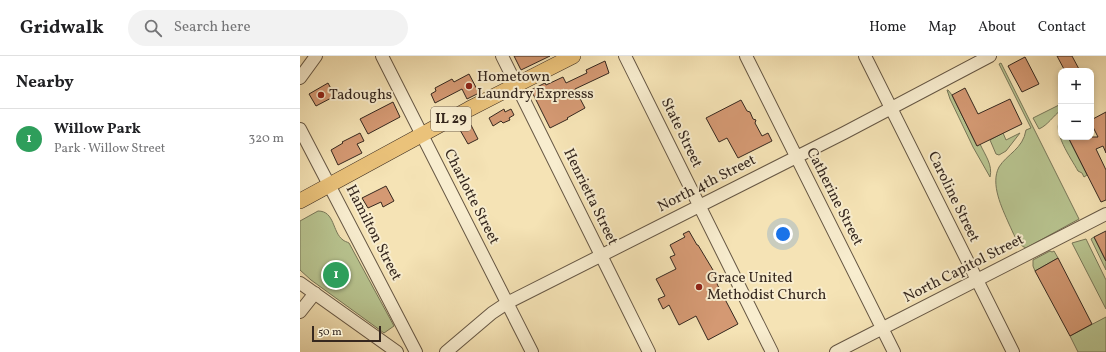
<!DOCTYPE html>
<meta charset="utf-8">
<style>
body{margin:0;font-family:Vollkorn,serif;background:#f2f2f2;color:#202124}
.controls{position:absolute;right:12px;top:12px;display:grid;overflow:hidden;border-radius:8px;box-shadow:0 2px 6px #0003}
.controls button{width:36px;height:36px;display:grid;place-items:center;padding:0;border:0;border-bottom:1px solid #e0e0e0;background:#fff;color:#202124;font:20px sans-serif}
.scale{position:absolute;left:12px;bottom:10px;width:69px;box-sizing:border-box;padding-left:4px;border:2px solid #36281f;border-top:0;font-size:11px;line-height:14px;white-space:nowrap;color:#36281f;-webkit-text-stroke:3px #f8edcf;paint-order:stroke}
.you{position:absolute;left:483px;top:178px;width:14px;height:14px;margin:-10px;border:3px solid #fff;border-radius:50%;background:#1a73e8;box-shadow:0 0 0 6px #1a73e833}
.badge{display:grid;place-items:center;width:26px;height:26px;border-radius:50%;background:#1a73e8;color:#fff;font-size:13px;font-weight:700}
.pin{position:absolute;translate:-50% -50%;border:2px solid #fff;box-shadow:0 1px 4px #0006}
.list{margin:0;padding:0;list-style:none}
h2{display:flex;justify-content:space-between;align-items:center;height:52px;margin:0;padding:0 16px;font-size:17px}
h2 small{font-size:13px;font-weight:400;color:#757577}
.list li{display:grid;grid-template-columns:26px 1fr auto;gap:12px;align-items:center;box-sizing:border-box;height:60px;padding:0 16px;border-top:1px solid #e0e0e0}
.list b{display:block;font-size:15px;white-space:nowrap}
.list p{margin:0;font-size:13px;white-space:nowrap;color:#757577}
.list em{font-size:13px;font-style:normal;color:#757577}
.icon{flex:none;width:22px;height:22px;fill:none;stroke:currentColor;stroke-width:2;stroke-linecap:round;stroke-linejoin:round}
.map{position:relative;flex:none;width:806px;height:296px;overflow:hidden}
header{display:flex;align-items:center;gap:24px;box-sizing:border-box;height:56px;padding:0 20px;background:#fff;border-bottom:1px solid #e0e0e0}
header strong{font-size:19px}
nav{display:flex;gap:22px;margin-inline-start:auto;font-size:14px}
.search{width:280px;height:36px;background:#f2f2f2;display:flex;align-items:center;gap:10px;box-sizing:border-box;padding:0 14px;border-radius:22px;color:#757577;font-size:15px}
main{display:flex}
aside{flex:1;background:#fff}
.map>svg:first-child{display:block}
.green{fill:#b8c490;stroke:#777658}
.building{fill:#d49973;stroke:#36281f}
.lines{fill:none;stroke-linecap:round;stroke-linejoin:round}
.minor-casing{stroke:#665744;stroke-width:14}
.major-casing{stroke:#36281f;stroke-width:16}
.minor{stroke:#f8edcf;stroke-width:12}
.major{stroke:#eac27a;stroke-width:15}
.poi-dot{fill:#8f2418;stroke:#f8edcf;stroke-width:1.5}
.labels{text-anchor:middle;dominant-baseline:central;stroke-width:4;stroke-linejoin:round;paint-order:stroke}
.shield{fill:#f8edcf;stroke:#706354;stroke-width:1}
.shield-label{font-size:14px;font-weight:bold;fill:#36281f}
.poi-label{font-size:15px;fill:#36281f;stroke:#f8edcf;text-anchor:start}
.street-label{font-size:15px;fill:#36281f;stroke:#f8edcf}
</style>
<header>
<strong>Gridwalk</strong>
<div class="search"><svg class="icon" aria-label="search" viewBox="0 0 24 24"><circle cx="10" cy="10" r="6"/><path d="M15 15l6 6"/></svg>Search here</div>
<nav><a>Home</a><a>Map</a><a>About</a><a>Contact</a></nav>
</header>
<main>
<aside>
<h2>Nearby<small></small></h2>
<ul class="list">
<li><span class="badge" style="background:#2e9e5b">1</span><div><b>Willow Park</b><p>Park · Willow Street</p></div><em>320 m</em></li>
</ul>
</aside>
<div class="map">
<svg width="806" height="296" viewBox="0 0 806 296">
<rect width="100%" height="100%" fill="#f5e3b5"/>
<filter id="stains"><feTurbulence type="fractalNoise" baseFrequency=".005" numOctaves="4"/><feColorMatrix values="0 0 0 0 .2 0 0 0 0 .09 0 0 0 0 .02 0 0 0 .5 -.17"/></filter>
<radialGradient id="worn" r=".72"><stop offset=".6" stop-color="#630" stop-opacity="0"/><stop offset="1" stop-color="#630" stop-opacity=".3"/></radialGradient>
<path class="green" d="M701,7L779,163L726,192C717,189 713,176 709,168C702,152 690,128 699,111C707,98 723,93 726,74L731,72L699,8Z
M647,34H648L652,39L677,90L680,88C685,99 693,109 690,121L673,91L650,43Z
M761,48V54C753,60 748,69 739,73L733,62Z
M761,62V81H768L787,119L784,121L782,117L778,115C771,102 751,75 761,62Z
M703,77L706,84L720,77L706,95L699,99L696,98L690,84Z
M18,155C35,155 32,176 43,184C44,185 47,186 49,187L94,270L84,277L11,224L0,214V165Z
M794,181L806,205V214L791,183Z
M786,183L806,224V253L772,187Z
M750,195L752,196L754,195L758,202L735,215L733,210V204Z
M806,261V296H778L770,280Z"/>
<path class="building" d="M214,0H250L221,14Z
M757,0H772L780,15H765Z
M725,1L739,28L722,36L708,10Z
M305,5L309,17L275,33L285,52L267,62L268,63L250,72L231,34L245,27L246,29L263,21L266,27L287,17L286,14Z
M169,18L179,37L167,43L162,33L135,47L131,38L136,35L135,32L152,23L154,26Z
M28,27L35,40L16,50L9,38Z
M665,32L678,58L710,43L722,68L677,90L652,39Z
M441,44L447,55L450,56L453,63L456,64L455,67L462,80L468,77L472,85L438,102L427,82L419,86L406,62Z
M93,46L100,61L68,78L60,63Z
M204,53L205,56L211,53L214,59L209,62L210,64L203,67L201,65L193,70L189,62Z
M806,56V97L803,90L796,93L806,114V144L801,146L768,81H798L791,67V64Z
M171,69L178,83L168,88L160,74Z
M60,77L64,85L57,88L62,97L38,109L31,94L43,87L42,86Z
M86,130L94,145L83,151L81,146L68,152L62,142Z
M389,175L397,189H398L416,219L420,226L417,228L438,268L408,284L396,260L379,269L369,249L363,253L358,243L365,240L356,223L376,213L370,201L375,199L370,189L385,181L383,178Z
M806,175V205L794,181Z
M758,202L792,268L770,280L735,215Z"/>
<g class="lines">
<g class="minor-casing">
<path id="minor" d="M82,0L232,296
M202,0L349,296
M325,0L472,296
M446,0L594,296
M565,0L713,296
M0,22L16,0
M0,73L116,296
M0,227L97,296
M0,256L15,237
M146,296L192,257L207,247L544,77L690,0
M536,296L806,158"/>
</g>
<g class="major-casing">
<path id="major" d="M0,145L169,53L273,0"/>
</g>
<use href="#minor" class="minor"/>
<use href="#major" class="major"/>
</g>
<g class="poi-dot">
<circle cx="169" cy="30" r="4"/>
<circle cx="21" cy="39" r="4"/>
<circle cx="399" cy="231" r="4"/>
</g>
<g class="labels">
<rect class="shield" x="131" y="51" width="40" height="24" rx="3"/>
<g class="shield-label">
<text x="151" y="63">IL 29</text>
</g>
<g class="poi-label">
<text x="177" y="21">Hometown<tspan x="177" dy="17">Laundry Expresss</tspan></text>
<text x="29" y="39">Tadoughs</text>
<text x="407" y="222">Grace United<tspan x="407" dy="17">Methodist Church</tspan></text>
</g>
<g class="street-label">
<text transform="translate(381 77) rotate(64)">State Street</text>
<text transform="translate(407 128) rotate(-27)">North 4th Street</text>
<text transform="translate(171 141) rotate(63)">Charlotte Street</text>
<text transform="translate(290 141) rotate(64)">Henrietta Street</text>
<text transform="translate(534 141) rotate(63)">Catherine Street</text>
<text transform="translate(653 141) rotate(64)">Caroline Street</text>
<text transform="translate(73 177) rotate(63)">Hamilton Street</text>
<text transform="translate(664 213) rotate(-27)">North Capitol Street</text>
</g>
</g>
<rect width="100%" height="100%" filter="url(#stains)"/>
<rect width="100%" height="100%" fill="url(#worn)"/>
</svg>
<div class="controls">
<button>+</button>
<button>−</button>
</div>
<div class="scale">50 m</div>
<div class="you"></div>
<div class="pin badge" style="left:36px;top:219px;background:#2e9e5b">1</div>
</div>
</main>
